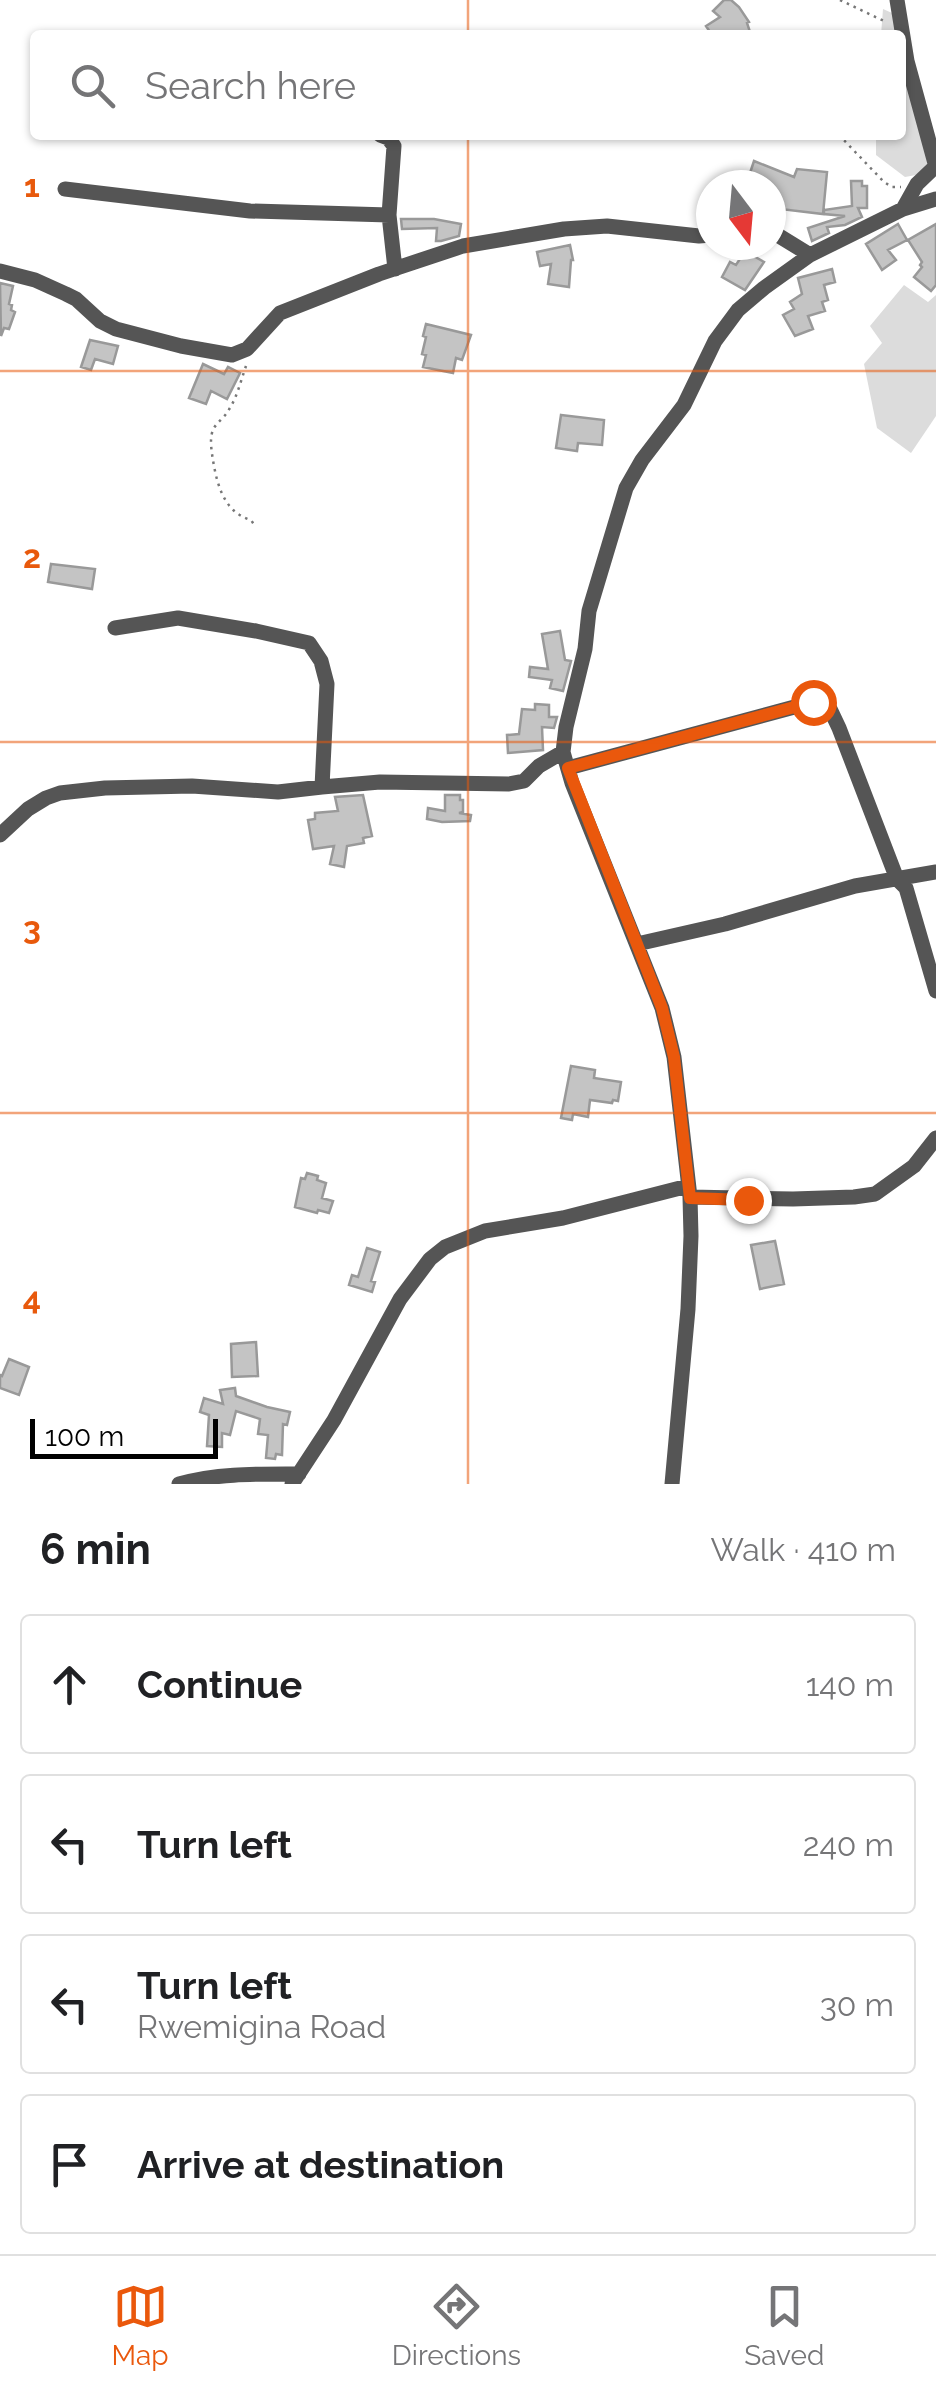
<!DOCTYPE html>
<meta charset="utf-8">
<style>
body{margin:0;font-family:Raleway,sans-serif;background:#f6f6f6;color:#202124}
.compass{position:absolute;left:696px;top:170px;width:90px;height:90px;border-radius:50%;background:#fff;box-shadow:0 2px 8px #0004;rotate:164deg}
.scale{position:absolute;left:30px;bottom:25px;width:188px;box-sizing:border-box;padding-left:10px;border:5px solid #000;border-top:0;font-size:28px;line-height:35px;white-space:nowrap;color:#000;-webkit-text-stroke:8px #fff;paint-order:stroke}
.stop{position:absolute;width:30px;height:30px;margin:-22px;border:8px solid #ea580c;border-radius:50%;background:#fff}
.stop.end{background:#ea580c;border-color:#fff;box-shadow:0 2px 10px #0008}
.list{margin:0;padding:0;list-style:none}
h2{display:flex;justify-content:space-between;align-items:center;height:130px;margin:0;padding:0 40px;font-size:42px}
h2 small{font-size:32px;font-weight:400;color:#757577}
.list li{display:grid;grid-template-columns:65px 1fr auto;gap:30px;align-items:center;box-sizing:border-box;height:140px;margin:0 20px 20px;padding:0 20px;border:2px solid #e0e0e0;border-radius:10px}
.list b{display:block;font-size:38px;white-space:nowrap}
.list p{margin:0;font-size:32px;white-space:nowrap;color:#757577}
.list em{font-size:32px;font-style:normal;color:#757577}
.icon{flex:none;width:55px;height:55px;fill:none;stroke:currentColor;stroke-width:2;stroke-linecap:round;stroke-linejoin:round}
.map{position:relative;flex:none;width:936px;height:1484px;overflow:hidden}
.search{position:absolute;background:#fff;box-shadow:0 2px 8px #0004;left:30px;right:30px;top:30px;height:110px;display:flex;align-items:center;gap:25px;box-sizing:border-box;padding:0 35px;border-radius:10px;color:#757577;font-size:38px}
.sheet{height:770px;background:#fff}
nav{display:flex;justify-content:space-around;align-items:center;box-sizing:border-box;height:140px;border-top:2px solid #e0e0e0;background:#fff;font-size:28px;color:#757577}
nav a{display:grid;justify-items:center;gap:5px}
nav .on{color:#ea580c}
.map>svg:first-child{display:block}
.grass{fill:#dcdcdc}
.building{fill:#c4c4c4;stroke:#999;stroke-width:2.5}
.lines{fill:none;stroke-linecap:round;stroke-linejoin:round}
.path{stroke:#777;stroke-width:2.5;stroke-dasharray:2.5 5;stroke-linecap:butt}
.street{stroke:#555;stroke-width:15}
.route{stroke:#ea580c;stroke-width:12}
.grid{fill:none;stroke:#e8590c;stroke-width:2.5;stroke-opacity:0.55}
.grid-label{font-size:32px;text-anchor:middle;font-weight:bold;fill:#e8590c;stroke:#fff;stroke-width:10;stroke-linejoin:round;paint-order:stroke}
</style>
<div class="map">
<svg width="936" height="1484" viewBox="0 0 936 1484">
<rect width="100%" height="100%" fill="#fff"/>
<path class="grass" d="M883,9L901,17L936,147L927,173L905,177L876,155V135H901V35H881Z
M904,285L928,302L936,295V416L911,453L877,428L864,364L882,343L870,326Z"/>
<path class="building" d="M724,0H731L739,7L749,22L747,23L751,35H712L706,26L720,17L713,11Z
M754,161L794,177L797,169L827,172L823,214L781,209L776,221L771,220V185H746Z
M851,181H862V186H867V208H858L862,217L845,225L827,227L829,233L812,241L808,228L845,216L824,214V210L852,206Z
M401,219H434L461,224L459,236L441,241H436L437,228L402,229Z
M898,224L907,240L888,250L896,260L882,270L866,244Z
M936,224V285L931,291L914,277L922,267L920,265L922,262L908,240Z
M570,245L573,260H571L569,287L548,284L551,264L540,266L537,252Z
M745,251L764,262L745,290L722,277L730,262L736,265Z
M832,269L835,282L824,285L828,300L822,302L825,311L808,316L813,329L795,336L783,315L794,309L790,302L802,294L798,278Z
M0,283L13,286L9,304L12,305L11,310L15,312L9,329L4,328L1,336Z
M426,324L471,335L462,360L456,358L453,373L423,367L426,355L422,354L426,337L423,336Z
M90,340L118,346L113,364L95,359L91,370L81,367Z
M203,364L224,374L228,367L240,373L227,399L211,391L206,404L189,398Z
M561,415L604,420L602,445L578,443L577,451L556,448Z
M51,564L95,569L92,589L48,582Z
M560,631L565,660L571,661L563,691L550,688L552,680L529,677L530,667L548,669L542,634Z
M535,704L549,705V717H557L554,728L542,727L543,750L508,753L507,735L519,734L522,709L535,710Z
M363,795L372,836L363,838L364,843L347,846L344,867L330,864L334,846L313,849L308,820L315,819V813L338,811L335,797Z
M445,795H460V800H463V812L459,813L471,815L470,821L442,822L427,819L428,808L445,811Z
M571,1066L595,1070L594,1078L621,1082L618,1101L613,1100L612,1103L590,1100L588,1117L573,1114L572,1120L561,1118Z
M307,1173L318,1176L317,1180L326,1183L322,1198L333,1201L329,1213L318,1210L317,1213L295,1207L301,1178L305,1179Z
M775,1241L784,1284L760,1289L751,1245Z
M367,1248L380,1252L371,1281L375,1282L372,1292L349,1285L352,1275L358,1277Z
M256,1342L258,1376L232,1377L231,1344Z
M9,1359L29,1367L19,1395L0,1388V1375L2,1376Z
M235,1388L236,1396L267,1407L290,1412L287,1425L283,1424L282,1455L276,1454L275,1459L266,1458L268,1435L258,1434L260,1419L236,1411L230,1435L222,1433V1447L207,1446L209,1415L200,1412L204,1398L223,1404L220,1390Z"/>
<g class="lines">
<path class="path" d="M840,0L886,22
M839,135L884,182L892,187H901
M246,366C241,380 237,398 228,411C224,418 216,423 213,430C210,437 211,446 212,454C216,480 222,512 251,520L255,526"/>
<path class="street" d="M897,0L907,61L936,167
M380,135L388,138L394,146L389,215
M65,189L250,211L389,215L395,269
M903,209L917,184L936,166
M771,231L810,255
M0,271L35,280L66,294L76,299L100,321L116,329L181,346L232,355L247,349L280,313L379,274L463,246L564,229L607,226L699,236L711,235
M115,628L178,618L256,631L309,643L321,661L327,684L322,787L380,782L509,784L524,781L539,766L563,752
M568,768L813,702H822L830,709L839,728L897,879L906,888L936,991
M0,835L28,809L46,798L60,793L105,788L192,786L278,792L322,787
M637,944L725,924L855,886L936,872
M690,1197L793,1199L854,1197L875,1194L914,1166L936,1138
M179,1484C218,1473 258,1474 299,1474
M292,1484L334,1420L400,1299L430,1259L445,1247L485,1231L563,1218L688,1186
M672,1484L688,1309L691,1236L690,1197L674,1057L662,1008L572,783L563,752L566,727L585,649L589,611L626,488L642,460L684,405L715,341L738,310L764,288L810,255L903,209L936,199"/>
</g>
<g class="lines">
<path class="route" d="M748,1200L690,1198L674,1057L662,1008L568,768L813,702"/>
</g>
<path class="grid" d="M468,0V35M468,135V1484M0,371H936M0,742H936M0,1113H936"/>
<g class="grid-label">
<text x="32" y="197">1</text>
<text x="32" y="568">2</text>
<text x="32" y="939">3</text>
<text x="32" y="1310">4</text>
</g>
</svg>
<svg class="compass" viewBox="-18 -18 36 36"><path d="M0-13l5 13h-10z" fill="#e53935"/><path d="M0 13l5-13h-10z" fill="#757577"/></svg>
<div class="scale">100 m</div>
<div class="stop" style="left:813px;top:702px"></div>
<div class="stop end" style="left:748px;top:1200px"></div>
<div class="search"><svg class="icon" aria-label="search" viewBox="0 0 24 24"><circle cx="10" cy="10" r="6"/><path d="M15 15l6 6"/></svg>Search here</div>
</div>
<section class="sheet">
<h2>6 min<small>Walk · 410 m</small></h2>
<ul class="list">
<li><svg class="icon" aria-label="ahead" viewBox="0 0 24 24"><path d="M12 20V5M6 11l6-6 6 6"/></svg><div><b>Continue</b></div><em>140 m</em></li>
<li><svg class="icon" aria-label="left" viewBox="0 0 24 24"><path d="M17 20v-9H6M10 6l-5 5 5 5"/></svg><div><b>Turn left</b></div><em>240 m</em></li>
<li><svg class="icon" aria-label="left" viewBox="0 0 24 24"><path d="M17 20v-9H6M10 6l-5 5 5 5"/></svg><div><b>Turn left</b><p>Rwemigina Road</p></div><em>30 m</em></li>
<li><svg class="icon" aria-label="arrive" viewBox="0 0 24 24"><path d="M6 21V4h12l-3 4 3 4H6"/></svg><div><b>Arrive at destination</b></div></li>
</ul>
</section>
<nav>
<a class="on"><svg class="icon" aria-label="map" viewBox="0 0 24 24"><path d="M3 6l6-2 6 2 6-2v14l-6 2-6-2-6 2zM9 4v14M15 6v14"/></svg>Map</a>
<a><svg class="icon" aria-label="directions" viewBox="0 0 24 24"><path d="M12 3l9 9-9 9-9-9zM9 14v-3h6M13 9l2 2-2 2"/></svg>Directions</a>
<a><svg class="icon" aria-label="saved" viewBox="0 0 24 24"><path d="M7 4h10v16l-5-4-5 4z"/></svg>Saved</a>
</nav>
